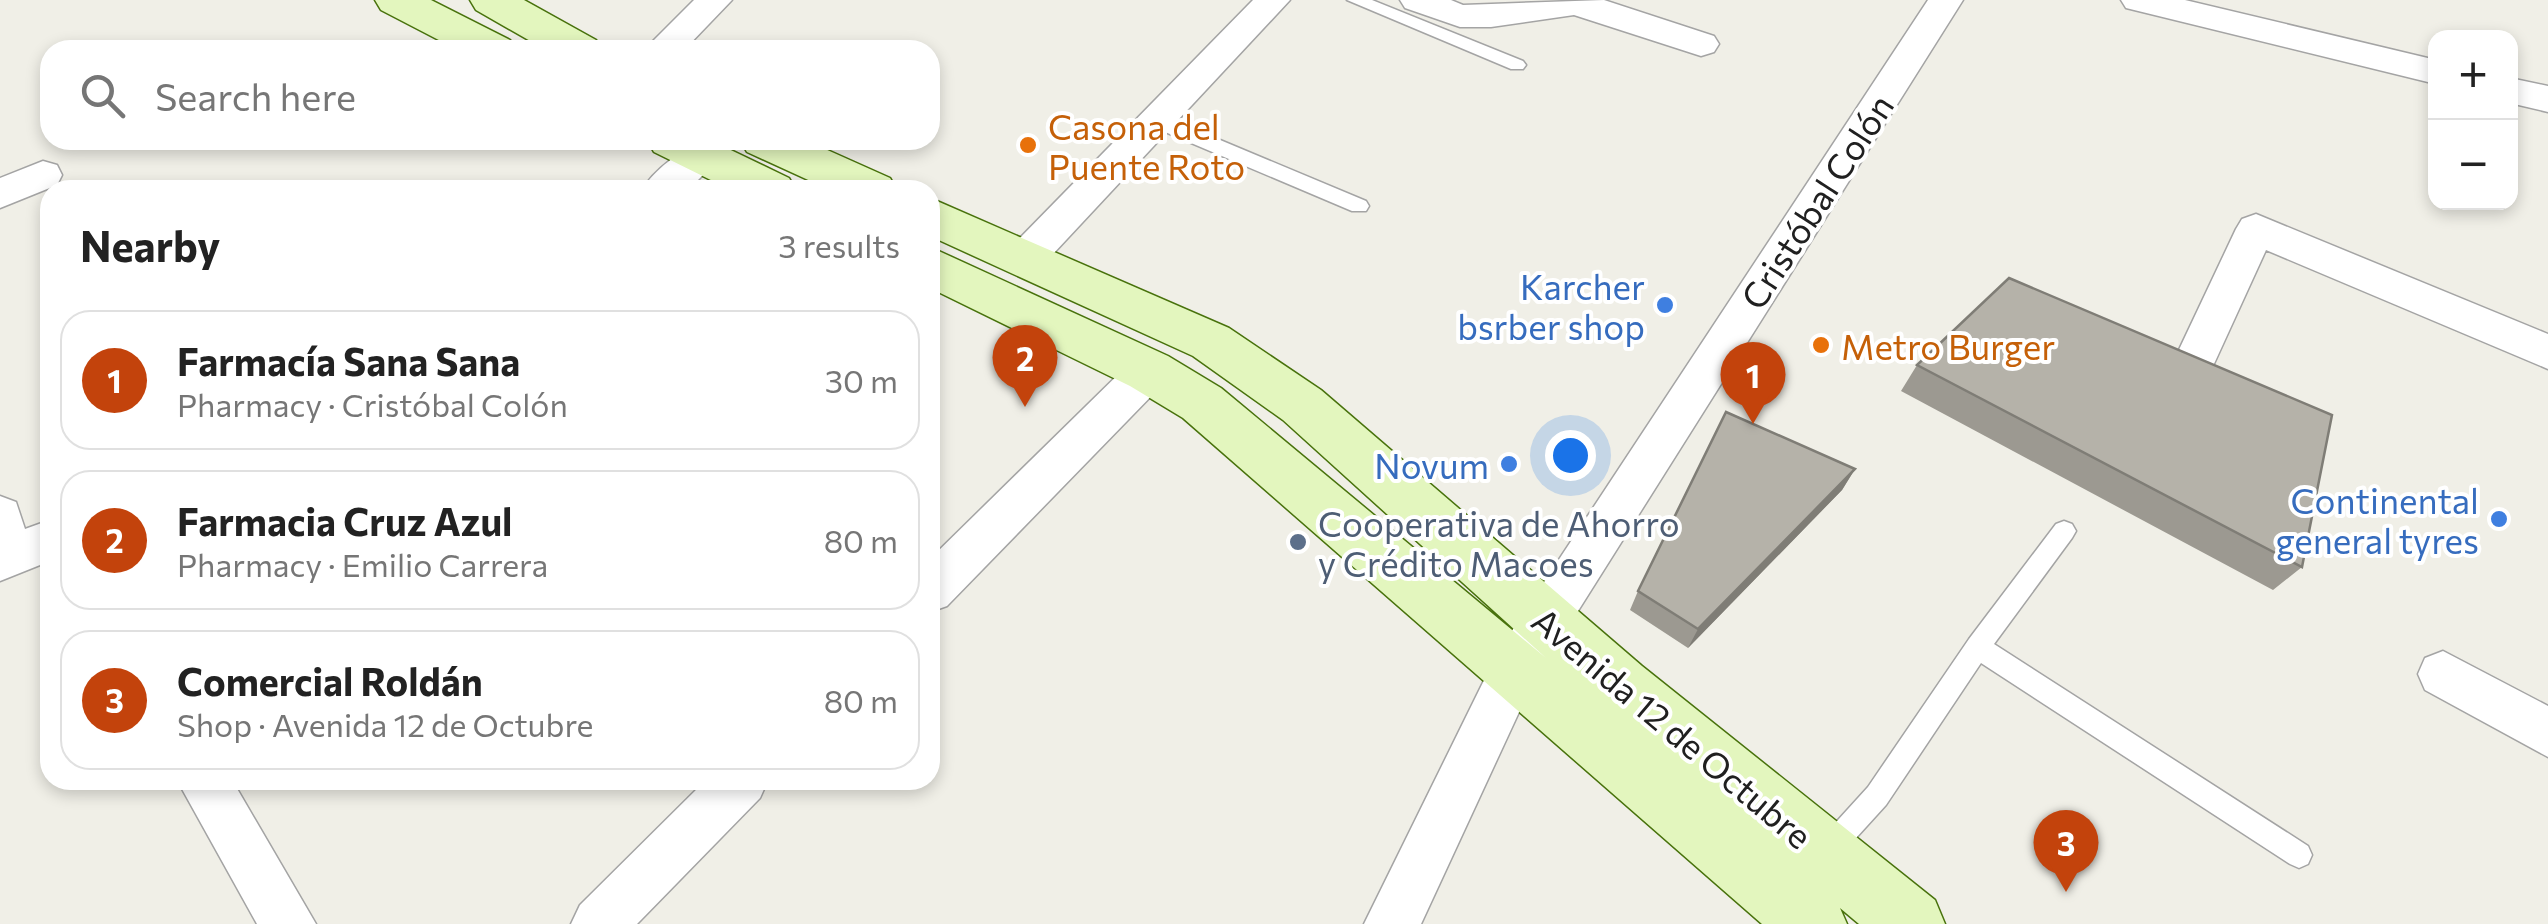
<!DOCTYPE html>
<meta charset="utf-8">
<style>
body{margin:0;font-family:Commissioner,sans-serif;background:#f2f2f2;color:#222}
.controls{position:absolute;right:30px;top:30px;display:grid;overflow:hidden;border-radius:20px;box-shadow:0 5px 15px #0003}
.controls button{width:90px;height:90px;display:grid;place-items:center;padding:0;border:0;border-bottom:2px solid #e0e0e0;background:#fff;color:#222;font:50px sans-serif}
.you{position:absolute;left:1570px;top:455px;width:35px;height:35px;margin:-25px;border:8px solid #fff;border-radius:50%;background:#1a73e8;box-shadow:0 0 0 15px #1a73e833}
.badge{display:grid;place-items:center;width:65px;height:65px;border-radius:50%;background:#c3430c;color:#fff;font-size:32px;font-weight:700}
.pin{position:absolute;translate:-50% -82px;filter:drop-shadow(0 2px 5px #0008)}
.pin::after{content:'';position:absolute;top:52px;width:35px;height:30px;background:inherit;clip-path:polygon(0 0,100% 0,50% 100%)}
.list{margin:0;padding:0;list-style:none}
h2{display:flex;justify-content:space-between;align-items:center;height:130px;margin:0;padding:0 40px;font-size:42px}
h2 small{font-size:32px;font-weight:400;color:#767676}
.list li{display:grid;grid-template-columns:65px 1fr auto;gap:30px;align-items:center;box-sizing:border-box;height:140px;margin:0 20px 20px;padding:0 20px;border:2px solid #e0e0e0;border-radius:30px}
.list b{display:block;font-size:38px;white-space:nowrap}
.list p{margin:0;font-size:32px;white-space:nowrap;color:#767676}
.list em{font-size:32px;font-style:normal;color:#767676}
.icon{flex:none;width:55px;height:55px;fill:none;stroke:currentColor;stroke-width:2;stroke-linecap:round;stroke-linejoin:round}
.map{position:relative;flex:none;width:2548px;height:924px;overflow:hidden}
.search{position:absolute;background:#fff;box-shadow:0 5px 15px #0003;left:40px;top:40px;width:900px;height:110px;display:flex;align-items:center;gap:25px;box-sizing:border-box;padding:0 35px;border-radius:30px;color:#767676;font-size:38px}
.panel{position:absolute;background:#fff;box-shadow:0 5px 15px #0003;left:40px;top:180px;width:900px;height:610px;border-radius:30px}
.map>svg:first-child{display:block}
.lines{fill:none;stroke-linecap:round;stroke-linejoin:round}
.service-casing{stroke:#a4a4a4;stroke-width:3}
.minor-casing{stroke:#a4a4a4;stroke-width:3}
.secondary-casing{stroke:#48720c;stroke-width:3}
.service{fill:#fff;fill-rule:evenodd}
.minor{fill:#fff;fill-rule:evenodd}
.secondary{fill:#e3f6be;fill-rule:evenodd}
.wall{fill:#9c9991}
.shaded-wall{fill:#7f7d76}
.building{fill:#b5b2a9;stroke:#7f7d76;stroke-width:2.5}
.food-dot{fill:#e8710a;stroke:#fff;stroke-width:4}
.shop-dot{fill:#3f7fe0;stroke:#fff;stroke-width:4}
.service-dot{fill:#5c6f8a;stroke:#fff;stroke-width:4}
.labels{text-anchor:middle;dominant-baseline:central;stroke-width:8;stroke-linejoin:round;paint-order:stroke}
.food-label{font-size:35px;fill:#c56008;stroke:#fff;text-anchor:start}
.street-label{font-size:35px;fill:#202020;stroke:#fff}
.shop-label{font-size:35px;fill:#366cbe;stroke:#fff;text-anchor:end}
.service-label{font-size:35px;fill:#4e5e75;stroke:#fff;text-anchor:start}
</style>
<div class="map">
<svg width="2548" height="924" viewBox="0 0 2548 924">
<rect width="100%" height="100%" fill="#f0efe7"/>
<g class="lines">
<g class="service-casing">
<path id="service" d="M1347,0H1372L1523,61L1526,65L1523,69H1511Z
M1158,114L1366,201L1369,206L1366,211H1352L1151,126V116Z
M2064,521L2072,524L2076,531L2072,538L1994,644L2308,846L2312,855L2308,864L2299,868L2290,864L1981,663L1886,805L1836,860L1827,864L1818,860L1814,851L1818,842L1868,787L1969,639L2056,524Z"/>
</g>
<g class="minor-casing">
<path id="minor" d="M694,0H732L684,50H644Z
M1253,0H1290L1039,269L1025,273L1011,269L1005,258L1011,247Z
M1400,0H1451L1463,5L1604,0L1714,36L1719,44L1714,52L1701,56L1574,15L1491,27H1460L1405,8Z
M1928,0H1963L1532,684L1421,924H1364L1498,652Z
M2121,0H2185L2436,60V84L2126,8Z
M2510,78L2548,86V112L2510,103Z
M702,143L716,147L721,157L688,190H642C654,170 680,150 702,143Z
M43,161L57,165L62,175L57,185L0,208V178Z
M2256,214L2548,334V369L2266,250L2213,366L2198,371L2183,366L2177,354L2236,229L2242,219Z
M1149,354L1164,359L1171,371L1164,383L947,606L930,612V559L1134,359Z
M0,496L16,502L25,529L50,520V561L0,581Z
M2443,651L2548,706V757L2425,690L2418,674L2425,658Z
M177,780H232L316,924H257Z
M706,780H768L760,798L637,924H571L580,905Z"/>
</g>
<g class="secondary-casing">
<path id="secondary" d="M375,0H431L510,40L516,50H458L381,10Z
M470,0H524L596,40L602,50H546L476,10Z
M647,140H710L789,178L796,190H731L654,152Z
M740,140H805L890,178L897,190H830L747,152Z
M930,198L1229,328L1321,390L1642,666L1935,900L1945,924H1859L1840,908L1847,924H1762L1183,418L1130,386L930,288V247L1168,356L1221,388L1546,658L1283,420L1193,356L930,236Z"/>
</g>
<use href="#service" class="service"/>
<use href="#minor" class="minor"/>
<use href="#secondary" class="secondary"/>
</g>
<path class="wall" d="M1917,365L2302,567L2273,590L1901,391Z
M1855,469L1842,490L1688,648L1630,610L1638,591Z"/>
<path class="shaded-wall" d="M1855,469L1842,490L1688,648L1698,629Z"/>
<path class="building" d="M2009,278L2332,415L2302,567L1917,365Z
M1726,412L1855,469L1698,629L1638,591Z"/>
<g class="food-dot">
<circle cx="1028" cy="145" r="10"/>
<circle cx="1821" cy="345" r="10"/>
</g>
<g class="shop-dot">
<circle cx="1665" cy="305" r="10"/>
<circle cx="1509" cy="464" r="10"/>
<circle cx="2499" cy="519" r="10"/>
</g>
<circle class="service-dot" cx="1298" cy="542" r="10"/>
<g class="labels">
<g class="food-label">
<text x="1048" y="125">Casona del<tspan x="1048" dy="40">Puente Roto</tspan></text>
<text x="1841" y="345">Metro Burger</text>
</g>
<g class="street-label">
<text transform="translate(1816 201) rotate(-57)">Cristóbal Colón</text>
<text transform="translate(1673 727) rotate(40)">Avenida 12 de Octubre</text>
</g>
<g class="shop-label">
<text x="1645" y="285">Karcher<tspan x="1645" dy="40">bsrber shop</tspan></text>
<text x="1489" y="464">Novum</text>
<text x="2479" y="499">Continental<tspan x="2479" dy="40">general tyres</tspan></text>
</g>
<g class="service-label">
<text x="1318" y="522">Cooperativa de Ahorro<tspan x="1318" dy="40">y Crédito Macoes</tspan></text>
</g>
</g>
</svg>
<div class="controls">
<button>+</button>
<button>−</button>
</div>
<div class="you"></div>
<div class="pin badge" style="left:1753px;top:424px">1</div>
<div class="pin badge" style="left:1025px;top:407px">2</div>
<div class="pin badge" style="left:2066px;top:892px">3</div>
<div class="search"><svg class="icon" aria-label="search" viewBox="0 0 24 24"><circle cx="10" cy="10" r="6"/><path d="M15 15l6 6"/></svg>Search here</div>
<section class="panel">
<h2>Nearby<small>3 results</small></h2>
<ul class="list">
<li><span class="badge">1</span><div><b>Farmacía Sana Sana</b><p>Pharmacy · Cristóbal Colón</p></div><em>30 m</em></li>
<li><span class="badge">2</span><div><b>Farmacia Cruz Azul</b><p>Pharmacy · Emilio Carrera</p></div><em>80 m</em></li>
<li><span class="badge">3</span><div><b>Comercial Roldán</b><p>Shop · Avenida 12 de Octubre</p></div><em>80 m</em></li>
</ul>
</section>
</div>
